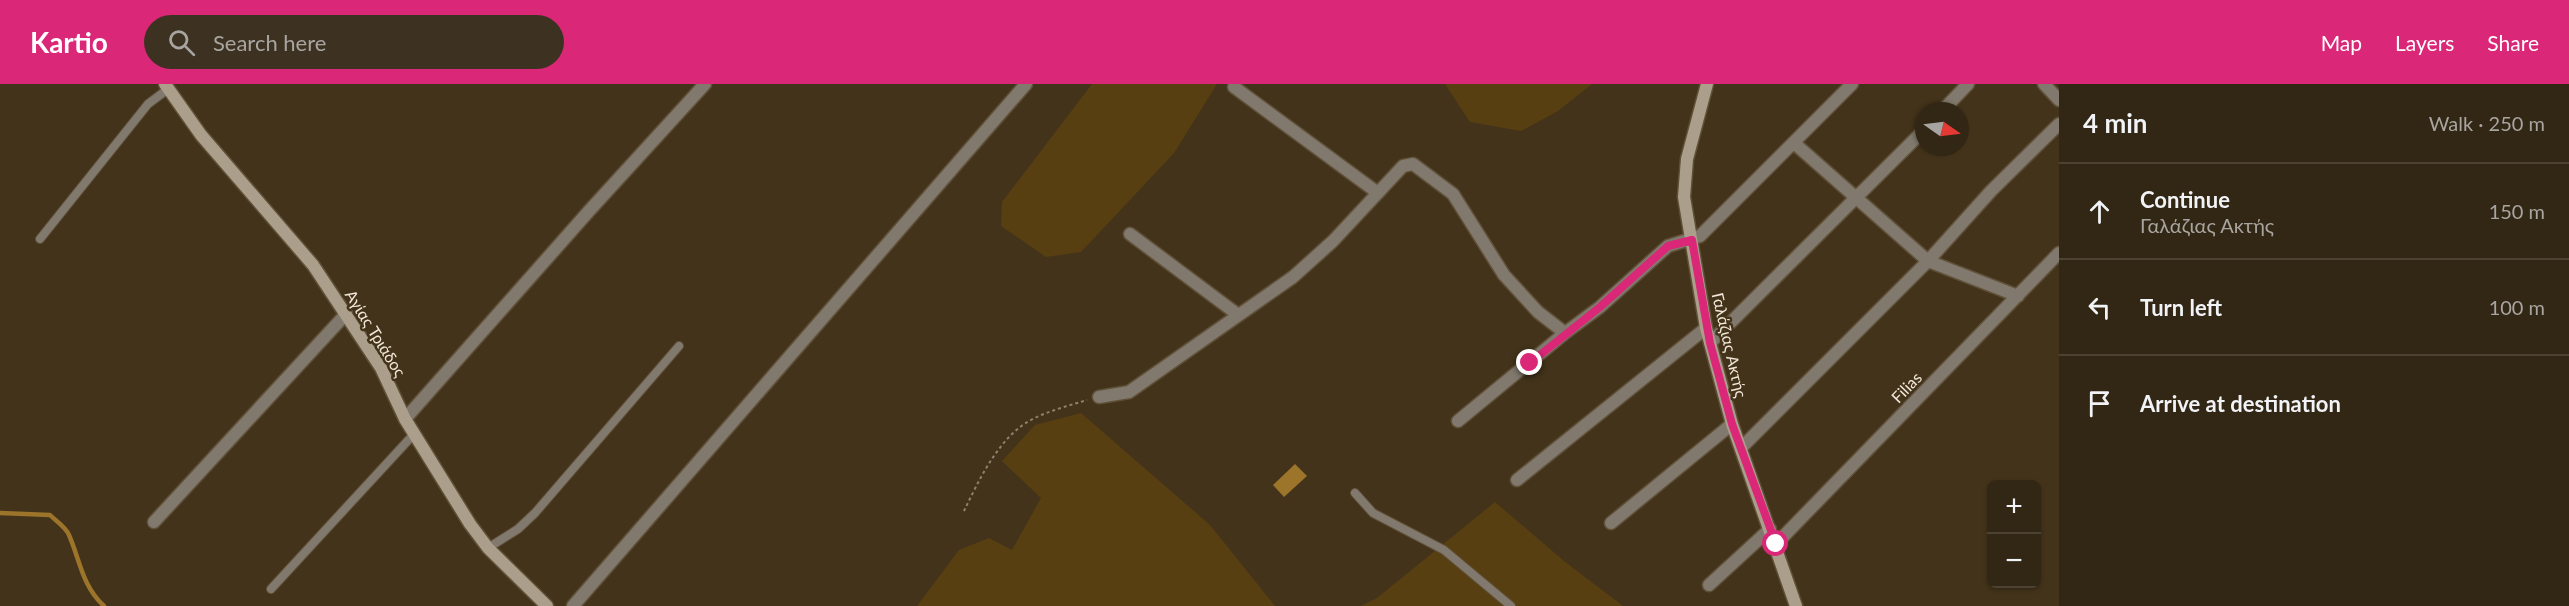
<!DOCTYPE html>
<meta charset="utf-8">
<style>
body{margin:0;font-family:Lato,sans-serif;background:#3d3222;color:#f1f3f6}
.controls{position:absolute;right:18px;bottom:18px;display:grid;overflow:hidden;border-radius:9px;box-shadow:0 2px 4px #0004}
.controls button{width:54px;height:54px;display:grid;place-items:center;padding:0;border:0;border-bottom:2px solid #4d4334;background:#322614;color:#f1f3f6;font:30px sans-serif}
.compass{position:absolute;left:1915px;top:18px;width:54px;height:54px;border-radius:50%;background:#322614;box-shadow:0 2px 4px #0004;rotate:104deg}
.stop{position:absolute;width:18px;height:18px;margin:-14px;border:4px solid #db2777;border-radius:50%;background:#fff}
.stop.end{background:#db2777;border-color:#fff;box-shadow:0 2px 6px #0008}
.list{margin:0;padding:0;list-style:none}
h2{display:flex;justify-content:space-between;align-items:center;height:78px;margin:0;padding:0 24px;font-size:26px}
h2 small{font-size:20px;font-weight:400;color:#a8a5a0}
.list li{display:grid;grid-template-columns:39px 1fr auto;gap:18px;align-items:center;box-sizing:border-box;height:96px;padding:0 24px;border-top:2px solid #4d4334}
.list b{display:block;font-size:22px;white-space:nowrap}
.list p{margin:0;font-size:20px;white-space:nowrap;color:#a8a5a0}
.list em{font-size:20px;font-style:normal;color:#a8a5a0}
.icon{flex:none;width:33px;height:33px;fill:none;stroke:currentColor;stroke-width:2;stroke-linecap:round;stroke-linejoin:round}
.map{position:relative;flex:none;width:2059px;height:522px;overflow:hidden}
header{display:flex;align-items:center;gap:36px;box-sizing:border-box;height:84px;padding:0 30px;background:#db2777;color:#fff}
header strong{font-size:28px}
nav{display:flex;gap:33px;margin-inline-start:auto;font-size:21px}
.search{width:420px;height:54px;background:#3d3222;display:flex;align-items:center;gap:15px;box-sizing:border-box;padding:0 21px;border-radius:33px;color:#a8a5a0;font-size:22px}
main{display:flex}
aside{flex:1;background:#322614}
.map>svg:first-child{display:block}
.green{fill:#583f12}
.water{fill:#9c742a}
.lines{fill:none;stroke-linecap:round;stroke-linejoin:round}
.stream{stroke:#9c742a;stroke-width:4.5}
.lane-casing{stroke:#5f5038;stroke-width:10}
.street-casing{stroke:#5f5038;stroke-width:15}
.secondary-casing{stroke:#5f5038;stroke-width:15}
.path{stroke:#8f826d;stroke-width:2;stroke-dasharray:3 3;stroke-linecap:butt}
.lane{stroke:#81796d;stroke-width:8}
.street{stroke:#81796d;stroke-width:12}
.secondary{stroke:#ab9f8c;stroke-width:12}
.route{stroke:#db2777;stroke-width:8}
.labels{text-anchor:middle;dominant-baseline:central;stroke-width:5;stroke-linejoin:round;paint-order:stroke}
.street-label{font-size:16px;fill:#f1e7d8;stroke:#43331a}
</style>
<header>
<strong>Kartio</strong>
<div class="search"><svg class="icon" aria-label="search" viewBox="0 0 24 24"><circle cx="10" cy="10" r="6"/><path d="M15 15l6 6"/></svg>Search here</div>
<nav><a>Map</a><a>Layers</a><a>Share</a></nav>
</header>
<main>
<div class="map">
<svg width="2059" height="522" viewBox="0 0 2059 522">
<rect width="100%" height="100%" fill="#43331a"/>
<path class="green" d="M1092,0H1217L1174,69L1081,168L1046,173L1001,142L1002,118Z
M1445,0H1592L1558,27L1521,47L1470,38Z
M1081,329L1210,441L1275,522H917L959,466L989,454L1012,466L1041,414L1002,377L1035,341Z
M1495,418L1564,477L1623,522H1361L1377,514Z"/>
<path class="water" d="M1295,380L1307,392L1284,413L1273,401Z"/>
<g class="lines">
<path class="stream" d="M0,429L50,431C56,437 66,443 69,451C80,476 82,502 104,522"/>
<g class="lane-casing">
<path id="lane" d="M40,155L148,20L168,5
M1355,409L1373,429L1444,466L1511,522
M488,464L518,445L535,429L679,262
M271,505L414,350"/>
</g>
<g class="street-casing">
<path id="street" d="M2044,0L2059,16
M1234,3L1378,109
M1942,27L1968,0
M1794,59L1928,177L2018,212
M1130,150L1237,230
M1710,259L1924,46
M1099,313L1129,308L1293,193L1333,157L1403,82L1413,80L1453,110L1504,191L1538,228L1565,249L1600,223L1668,162L1700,152L1852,0
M405,335L589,127L705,0
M1458,337L1565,249
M1741,364L1928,177L1991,107L2059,40
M1517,396L1706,244
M154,438L346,230
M1611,439L1732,340
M1776,460L2059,169
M1709,501L1770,445
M573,522L1026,0"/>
</g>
<g class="secondary-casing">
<path id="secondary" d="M165,0L201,51L313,181L381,284L405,335L470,440L488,464L547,522
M1707,0L1687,75L1684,113L1706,244L1732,340L1796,522"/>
</g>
<path class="path" d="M964,427C979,396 998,355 1029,337C1047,327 1068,322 1087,316"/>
<use href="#lane" class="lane"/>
<use href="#street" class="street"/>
<use href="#secondary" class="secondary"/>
</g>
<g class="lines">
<path class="route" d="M1530,279L1600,223L1668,162L1692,156L1710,259L1732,340L1776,460"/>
</g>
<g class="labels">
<g class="street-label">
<text transform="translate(376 249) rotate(58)">Αγίας Τριάδος</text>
<text transform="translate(1730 261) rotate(77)">Γαλάζιας Ακτής</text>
<text transform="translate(1906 303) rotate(-46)">Filias</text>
</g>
</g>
</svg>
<div class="controls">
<button>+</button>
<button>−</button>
</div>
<svg class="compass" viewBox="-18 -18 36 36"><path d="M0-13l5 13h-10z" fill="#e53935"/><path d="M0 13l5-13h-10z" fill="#a8a5a0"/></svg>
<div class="stop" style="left:1776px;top:460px"></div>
<div class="stop end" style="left:1530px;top:279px"></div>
</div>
<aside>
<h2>4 min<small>Walk · 250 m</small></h2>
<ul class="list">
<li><svg class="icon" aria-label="ahead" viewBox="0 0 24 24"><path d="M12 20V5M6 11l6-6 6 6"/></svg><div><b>Continue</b><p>Γαλάζιας Ακτής</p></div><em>150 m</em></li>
<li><svg class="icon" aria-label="left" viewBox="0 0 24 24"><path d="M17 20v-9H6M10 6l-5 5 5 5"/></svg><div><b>Turn left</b></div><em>100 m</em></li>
<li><svg class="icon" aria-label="arrive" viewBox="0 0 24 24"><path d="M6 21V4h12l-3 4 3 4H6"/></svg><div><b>Arrive at destination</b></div></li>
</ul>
</aside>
</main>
